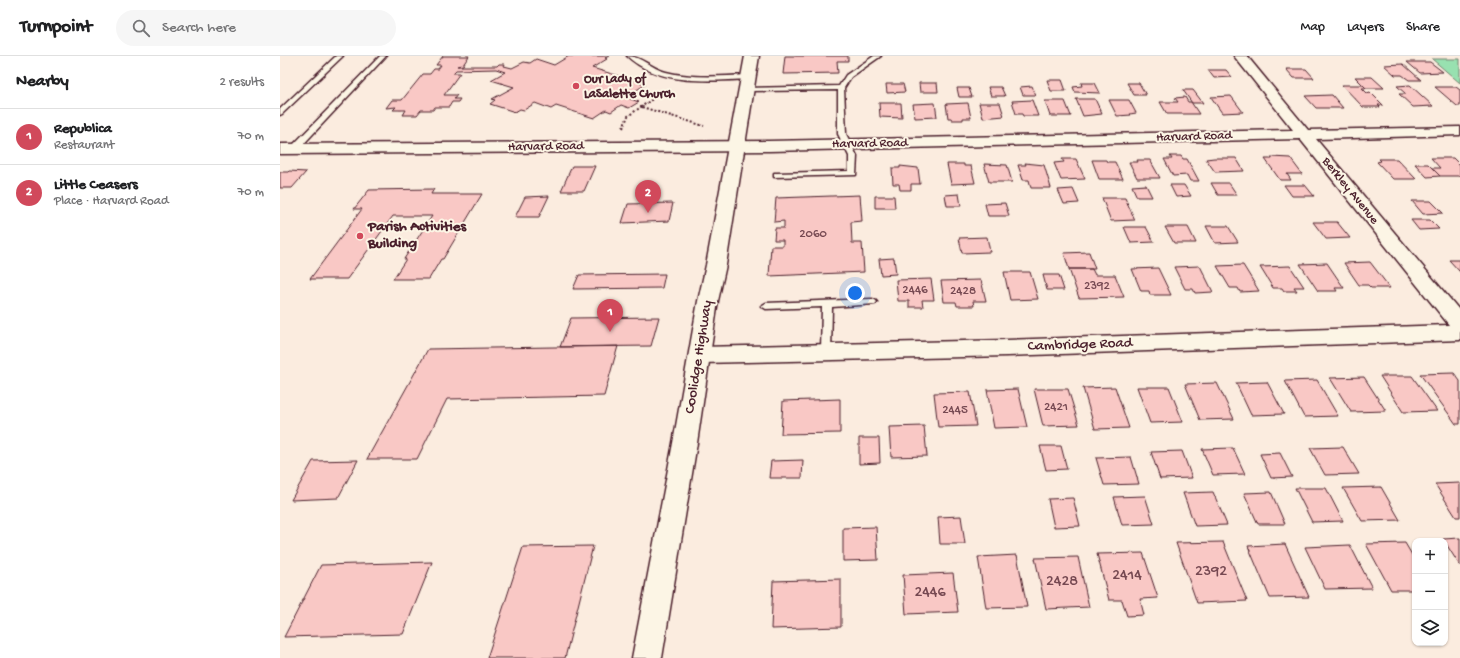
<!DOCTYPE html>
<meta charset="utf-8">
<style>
body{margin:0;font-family:"Gochi Hand",sans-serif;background:#f6f6f6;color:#202124}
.controls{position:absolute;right:12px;bottom:12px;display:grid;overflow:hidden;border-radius:8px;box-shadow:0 1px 3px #0004}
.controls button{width:36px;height:36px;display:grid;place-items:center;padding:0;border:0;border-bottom:1px solid #e0e0e0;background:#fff;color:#202124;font:20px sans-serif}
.you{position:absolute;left:575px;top:237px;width:14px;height:14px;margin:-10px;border:3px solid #fff;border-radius:50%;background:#1a73e8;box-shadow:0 0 0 6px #1a73e833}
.badge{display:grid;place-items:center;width:26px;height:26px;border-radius:50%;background:#d1495b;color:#fff;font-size:13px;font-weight:700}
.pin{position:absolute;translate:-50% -33px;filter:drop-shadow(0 1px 2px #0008)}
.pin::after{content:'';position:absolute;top:21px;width:14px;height:12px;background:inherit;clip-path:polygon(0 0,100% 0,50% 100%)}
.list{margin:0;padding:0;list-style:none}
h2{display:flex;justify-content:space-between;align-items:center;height:52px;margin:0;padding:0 16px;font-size:17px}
h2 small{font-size:13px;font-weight:400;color:#757577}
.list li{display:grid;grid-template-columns:26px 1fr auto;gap:12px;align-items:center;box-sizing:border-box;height:56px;padding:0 16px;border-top:1px solid #e0e0e0}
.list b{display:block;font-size:15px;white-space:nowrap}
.list p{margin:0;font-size:13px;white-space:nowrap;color:#757577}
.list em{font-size:13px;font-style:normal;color:#757577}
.icon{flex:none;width:22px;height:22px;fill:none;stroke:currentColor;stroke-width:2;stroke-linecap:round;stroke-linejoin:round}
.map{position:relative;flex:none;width:1180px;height:602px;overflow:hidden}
header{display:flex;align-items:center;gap:24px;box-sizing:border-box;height:56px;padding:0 20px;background:#fff;border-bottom:1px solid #e0e0e0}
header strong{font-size:19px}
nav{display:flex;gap:22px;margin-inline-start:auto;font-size:14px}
.search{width:280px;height:36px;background:#f6f6f6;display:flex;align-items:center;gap:10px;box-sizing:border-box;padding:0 14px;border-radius:22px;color:#757577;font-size:15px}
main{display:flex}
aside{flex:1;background:#fff}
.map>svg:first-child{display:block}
.green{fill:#98e1b0;stroke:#71806e}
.building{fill:#f9c8c5;stroke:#4a1f2b}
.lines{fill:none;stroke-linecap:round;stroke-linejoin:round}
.service-casing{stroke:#4a1f2b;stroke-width:3}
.minor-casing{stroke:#4a1f2b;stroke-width:3}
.secondary-casing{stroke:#4a1f2b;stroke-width:3}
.path{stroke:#4a1f2b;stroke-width:2;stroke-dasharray:2 2;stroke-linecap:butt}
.service{fill:#fcf5e5;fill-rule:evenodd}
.minor{fill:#fcf5e5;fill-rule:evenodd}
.secondary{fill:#fcf5e5;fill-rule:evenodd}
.poi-dot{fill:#d1495b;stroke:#fcf5e5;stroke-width:1.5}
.labels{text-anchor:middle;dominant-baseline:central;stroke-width:4;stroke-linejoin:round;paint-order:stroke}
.far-poi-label{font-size:13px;font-weight:bold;fill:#4a1f2b;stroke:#fcf5e5;text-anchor:start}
.far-street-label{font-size:13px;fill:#4a1f2b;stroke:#fcf5e5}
.number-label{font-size:13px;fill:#764952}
.poi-label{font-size:15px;font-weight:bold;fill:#4a1f2b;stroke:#fcf5e5;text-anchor:start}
.street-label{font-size:15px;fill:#4a1f2b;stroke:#fcf5e5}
.near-number-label{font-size:16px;fill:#764952}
</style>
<header>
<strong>Turnpoint</strong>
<div class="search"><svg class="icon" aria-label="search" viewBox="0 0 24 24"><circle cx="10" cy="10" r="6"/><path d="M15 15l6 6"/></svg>Search here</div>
<nav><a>Map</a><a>Layers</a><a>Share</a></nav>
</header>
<main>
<aside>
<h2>Nearby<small>2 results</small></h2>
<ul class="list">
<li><span class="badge">1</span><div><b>Republica</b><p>Restaurant</p></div><em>70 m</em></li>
<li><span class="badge">2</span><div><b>Little Ceasers</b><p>Place · Harvard Road</p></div><em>70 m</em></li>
</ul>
</aside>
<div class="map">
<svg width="1180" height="602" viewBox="0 0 1180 602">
<rect width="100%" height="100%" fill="#fbecdf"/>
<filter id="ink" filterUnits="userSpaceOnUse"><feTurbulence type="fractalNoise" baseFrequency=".025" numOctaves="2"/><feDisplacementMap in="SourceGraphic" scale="8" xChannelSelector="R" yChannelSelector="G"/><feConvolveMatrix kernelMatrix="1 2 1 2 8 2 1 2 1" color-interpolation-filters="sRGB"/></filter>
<g filter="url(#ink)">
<path class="green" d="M1152,3H1180V27Z"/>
<path class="building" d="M163,0H189L183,9L177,10H217L219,8H225L224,10L232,12L244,6L250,7L256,3L274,9L289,0H329L325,2L327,3L312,12L366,28L355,35L359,37L350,43L359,46L349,52L341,49L331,56L326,54L314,62L276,50L271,53L255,47L244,54L240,53L235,56L210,48L215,44L212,43L234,31L211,24L225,16L216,13L176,14L173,17H180L164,39H177L174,43H180L178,46H172L169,51H155L153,54H141L137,59H123L126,54H113L116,51L106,52L112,44H122L143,18H150L154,13H158L161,9H156Z
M505,0H568V5H557L558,17L503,18Z
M1127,6H1150L1163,16L1140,17Z
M1123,8L1141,24H1129L1122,19H1115L1104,9Z
M1006,13H1026L1034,22H1014Z
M928,14H946L952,21L934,22Z
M1075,21H1092L1104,32H1086Z
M767,24H782L786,35H771Z
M639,27H657L658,36H640Z
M801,27H815L820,37L795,36L793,31L802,30Z
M847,27H859L866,39H854Z
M606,28H623L625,36L607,37Z
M1062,29H1083L1086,32H1082L1087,37L1090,36L1103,49H1098L1100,51H1083Z
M1130,29L1153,50L1133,51L1119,38H1126L1117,30Z
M752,30L756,39H743L740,31Z
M708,31H721L725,40H711Z
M1155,31H1176L1180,34V50H1177Z
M677,32H689L692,41H679Z
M903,34H913L923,47H912Z
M1052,39L1063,52H1036L1025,40Z
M951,40L963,56L942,57L931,41Z
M905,41L908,46H911L919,58H887L880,46H898L895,42Z
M796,43H815L822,58L803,60Z
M752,44L758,60H743L742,58H736L732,45Z
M829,44H849L856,57L850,58L851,59L837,60Z
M765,45H785L791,60H770Z
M599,47H621L622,62L600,61Z
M655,47L657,61L635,62L633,48Z
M688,47L691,62H683V64H672L671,62H668L666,48Z
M699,47H720L724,60L703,62Z
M890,100H901L903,103H907L919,125H910L907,119L893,120L884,103H892Z
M991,101L1010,102L1022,118H1007L1011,124H1000L985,103H992Z
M934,102H956L964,115L935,116L926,103Z
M1151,102H1173L1180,109V120H1160L1152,112H1160Z
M782,103H796L805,123L781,124L774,107L784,106Z
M1099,103H1117L1136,123H1113L1097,106L1101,105Z
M812,104H826L827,106H835L843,123H819Z
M857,104H870L880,122H857L849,106H858Z
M745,107L764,109L771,132H751L749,124H743L738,109H746Z
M667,108H684V110H691L695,127L671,128Z
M704,108L727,109L732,126H709Z
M1135,108H1148L1160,120L1147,121Z
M292,110H315L304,135H281Z
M620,110L638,112L640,128H631V134H620L619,128H613L612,112H620Z
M9,115L26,116L12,132H0V116H8Z
M931,127H949L957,139H938Z
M866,129L872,141H857L852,130Z
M890,129H904L911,140L896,141Z
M1004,129H1025L1034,140H1012Z
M154,133L151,138H202L163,203H161L149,223H113L126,203H124L152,160H113L67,223H30L82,153H74L89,134Z
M793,133L799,147L784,148L778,134Z
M679,138L681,150H667L665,139Z
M580,139L582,165L571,166L572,187H582L584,216L489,220L491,190H503V184H494L495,172H504V165L494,166L496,142Z
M269,140L259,161H235L245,141Z
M595,140H614L615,152H595Z
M822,142H845L855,164L831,165Z
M1132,145H1151L1163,157L1143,158Z
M393,147L389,165L342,167L348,148Z
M725,147L729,160H708L705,148Z
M1131,164H1150L1159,173L1139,174Z
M1033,166H1057L1070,182L1046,183Z
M926,170H948L958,186L935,187Z
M844,171H866L874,186L851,187Z
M885,171H908L916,187H894Z
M707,181L710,196L682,197L679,182Z
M809,196L815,213H789L784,197Z
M614,202L616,218L601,219L599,203Z
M1169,204H1180V216Z
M1090,206L1110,232H1091L1088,229H1079L1064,207Z
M1047,207L1064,232H1055L1057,235H1038L1020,208Z
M963,209L979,235L960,236L958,232H950L937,210Z
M920,210L933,236L915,237L913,233H905L894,211Z
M1010,210L1024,231H1014L1017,235H1004L1002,232H993L980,211Z
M878,212L891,239H870L869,235H861L852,213Z
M789,213H812L815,219H835L844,241L799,242Z
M724,216H750L758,243L730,244Z
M385,218L382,232L293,233L299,219Z
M763,219H779L784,234H767Z
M651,223L654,244H642L643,251H629V245H618L616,224Z
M701,224L706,245H693L694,250H677L676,246H664L661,225Z
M379,261L371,290L280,291L291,262Z
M338,290L324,340L167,343L137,403H87L148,293Z
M1174,317L1180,325V368H1176L1140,318Z
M1100,320H1132L1157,355L1123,356Z
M1084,321L1106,355L1071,356L1050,322Z
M1037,324L1058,360L1024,361L1005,325Z
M987,326L1004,358L971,359L956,327Z
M937,327L954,363L920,364L905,328Z
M835,331L849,372L815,373L803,332Z
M857,331H889L903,366L870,367Z
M738,333L747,371L714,372L707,334Z
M754,333H788L799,369L763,370Z
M690,336L696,370L658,371L654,337Z
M560,343V377L501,378L503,345Z
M644,370L647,400L611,401L609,371Z
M579,382H599L600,407L579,408Z
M760,390H781L787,413L766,414Z
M1063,391L1079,418L1045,419L1030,392Z
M953,392L965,418L933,419L922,393Z
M902,395L912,422L880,423L871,396Z
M1000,397L1012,421L991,422L980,398Z
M851,401L859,428L824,429L816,402Z
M78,404L58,442L11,444L33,405Z
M523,404L522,422H489L491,405Z
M1180,427V461H1176L1155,428Z
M1101,431L1120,464L1082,465L1063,432Z
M1015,432H1046L1063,465L1032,466Z
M933,436L947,469L915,470L903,437Z
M991,436L1005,468H978L964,437Z
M865,440L874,468L842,469L834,441Z
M793,442L800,470L774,471L768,443Z
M681,460L685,488H660L658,461Z
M596,471L598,504L563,505V472Z
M1180,482V510L1163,483Z
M943,486L967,545L917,547L896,487Z
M1125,487L1135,504V534H1111L1086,488Z
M1005,488L1029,541L990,542L968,490Z
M1070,489L1092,532L1045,533L1025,491Z
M313,490L285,602H207L243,491Z
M863,497L878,542L860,543L864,559L847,560L842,544H829L817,498Z
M737,499L747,551L706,552L698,501Z
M798,501L809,551L766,553L755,502Z
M152,506L123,578L4,581L41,509Z
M673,517L678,556L626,558L623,519Z
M561,523V571L491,573L493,525Z"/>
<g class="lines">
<g class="service-casing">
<path id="service" d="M56,0H63L2,58L0,59V53Z
M100,0H106L17,95H11V91Z
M347,0C361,0 372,13 386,16C413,23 442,20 469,19L472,21L469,23C429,25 379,30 347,0Z
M594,0H601L571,21L564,32L566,78L577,100L576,119L494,121V117H497L569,115V100L558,78V34L467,35L465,34V32L559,30L566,19Z
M592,243L595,244L597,246L595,248L552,251L551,296L550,299H542L541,296L542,251L486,253L481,250L486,247Z"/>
</g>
<g class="minor-casing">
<path id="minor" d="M954,0H967L1028,74L1180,71V79L1036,83L1180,255V284L727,300L420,307L413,305L410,299L413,293L420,291L727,284L1169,269L1020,83L489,95L0,98V88L489,85L1013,74Z"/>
</g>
<g class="secondary-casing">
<path id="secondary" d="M465,0H479L446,209L438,245L417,387L382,602H352L393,387L418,245L426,209Z"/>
</g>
<path class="path" d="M362,51L424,70
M343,72L348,60L384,35"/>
<use href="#service" class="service"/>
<use href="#minor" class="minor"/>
<use href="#secondary" class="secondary"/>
</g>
</g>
<g class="poi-dot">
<circle cx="296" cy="30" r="4"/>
<circle cx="80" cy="180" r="4"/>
</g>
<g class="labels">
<g class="far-poi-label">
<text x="304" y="23">Our Lady of<tspan x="304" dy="15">LaSalette Church</tspan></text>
</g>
<g class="far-street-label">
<text transform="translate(914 81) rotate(-2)">Harvard Road</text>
<text transform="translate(590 88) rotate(-1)">Harvard Road</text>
<text transform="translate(266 91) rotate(-1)">Harvard Road</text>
<text transform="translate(1070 135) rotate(51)">Berkley Avenue</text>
</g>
<g class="number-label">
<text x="533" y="178">2060</text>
<text x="817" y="230">2392</text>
<text x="635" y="234">2446</text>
<text x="683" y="235">2428</text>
<text x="776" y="351">2421</text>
<text x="675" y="354">2445</text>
</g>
<g class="poi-label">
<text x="88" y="171">Parish Activities<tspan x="88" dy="17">Building</tspan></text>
</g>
<g class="street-label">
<text transform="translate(800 289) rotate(-2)">Cambridge Road</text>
<text transform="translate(419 301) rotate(-81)">Coolidge Highway</text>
</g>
<g class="near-number-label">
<text x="931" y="516">2392</text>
<text x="847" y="520">2414</text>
<text x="782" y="526">2428</text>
<text x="650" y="537">2446</text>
</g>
</g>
</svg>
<div class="controls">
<button>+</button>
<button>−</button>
<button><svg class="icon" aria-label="layers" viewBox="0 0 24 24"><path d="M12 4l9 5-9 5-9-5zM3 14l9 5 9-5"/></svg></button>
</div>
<div class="you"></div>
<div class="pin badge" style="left:330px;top:276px">1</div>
<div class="pin badge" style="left:368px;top:157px">2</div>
</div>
</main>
